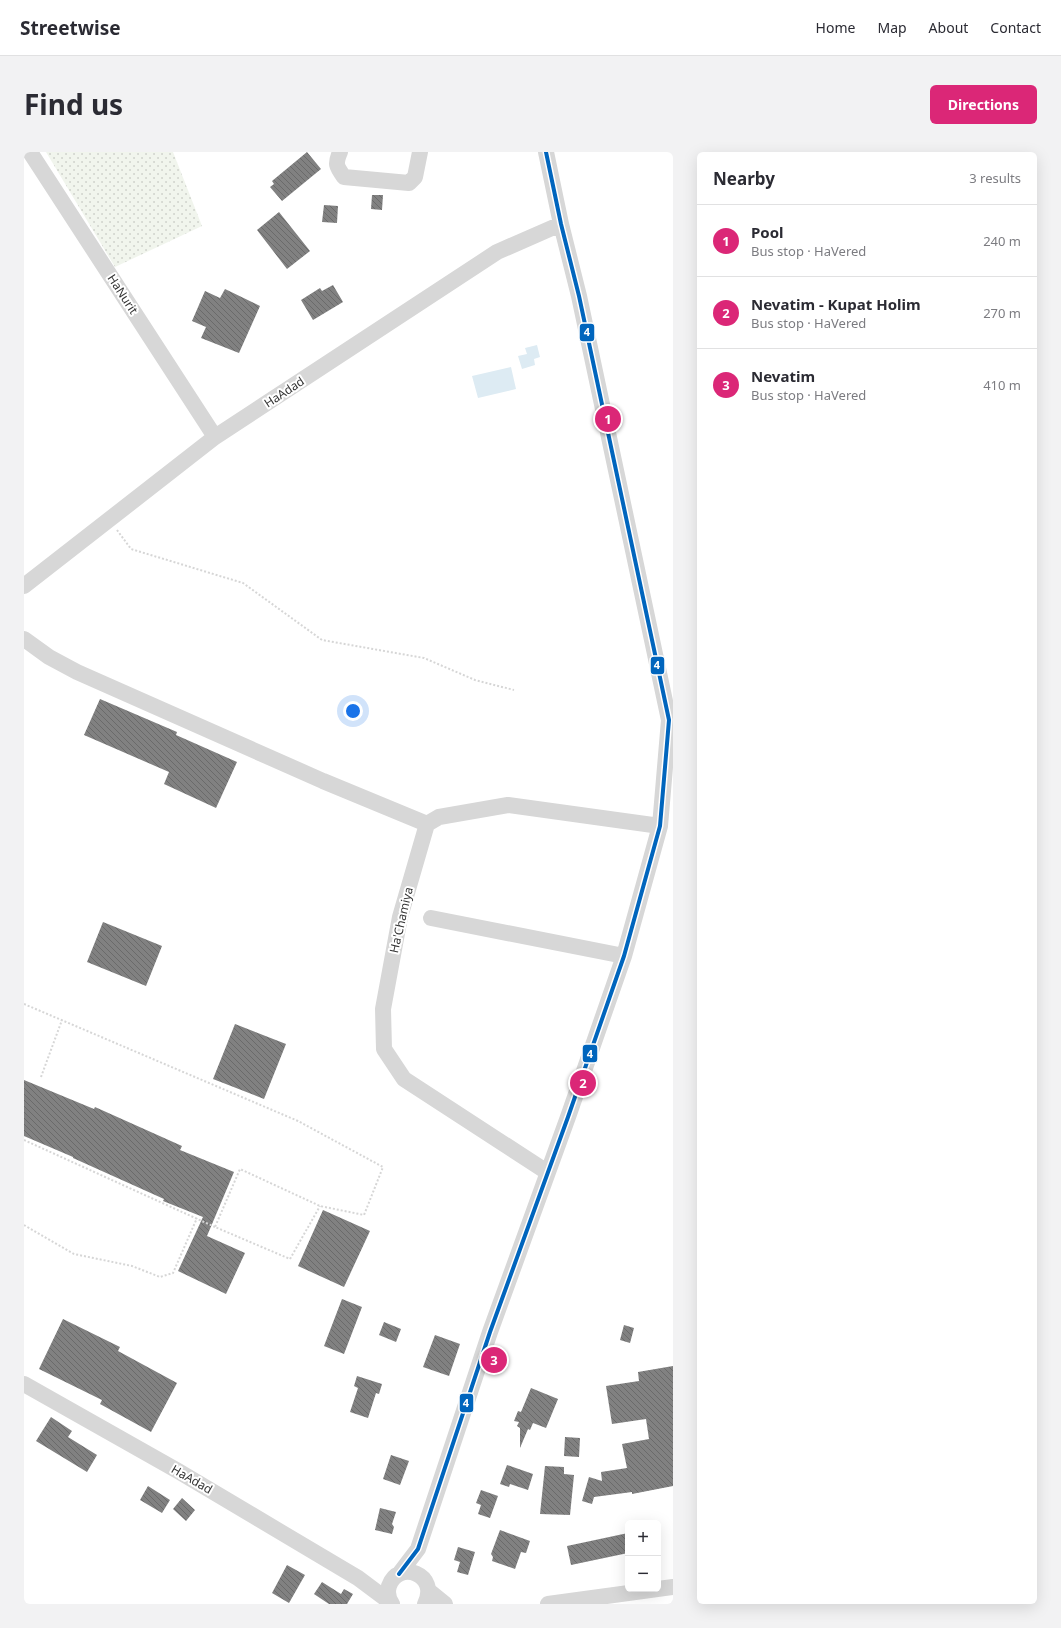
<!DOCTYPE html>
<meta charset="utf-8">
<style>
body{margin:0;font-family:"Noto Sans",sans-serif;background:#f2f2f3;color:#2b2b33}
.controls{position:absolute;right:12px;bottom:12px;display:grid;overflow:hidden;border-radius:6px;box-shadow:0 4px 16px #0002}
.controls button{width:36px;height:36px;display:grid;place-items:center;padding:0;border:0;border-bottom:1px solid #e1e1e2;background:#fff;color:#2b2b33;font:20px sans-serif}
.you{position:absolute;left:329px;top:559px;width:14px;height:14px;margin:-10px;border:3px solid #fff;border-radius:50%;background:#1a73e8;box-shadow:0 0 0 6px #1a73e833}
.badge{display:grid;place-items:center;width:26px;height:26px;border-radius:50%;background:#db2777;color:#fff;font-size:13px;font-weight:700}
.pin{position:absolute;translate:-50% -50%;border:2px solid #fff;box-shadow:0 1px 4px #0006}
.list{margin:0;padding:0;list-style:none}
h2{display:flex;justify-content:space-between;align-items:center;height:52px;margin:0;padding:0 16px;font-size:17px}
h2 small{font-size:13px;font-weight:400;color:#7c7c81}
.list li{display:grid;grid-template-columns:26px 1fr auto;gap:12px;align-items:center;box-sizing:border-box;height:72px;padding:0 16px;border-top:1px solid #e1e1e2}
.list b{display:block;font-size:15px;white-space:nowrap}
.list p{margin:0;font-size:13px;white-space:nowrap;color:#7c7c81}
.list em{font-size:13px;font-style:normal;color:#7c7c81}
.map{position:relative;flex:none;width:649px;height:1452px;overflow:hidden;border-radius:6px}
header{display:flex;align-items:center;gap:24px;box-sizing:border-box;height:56px;padding:0 20px;background:#fff;border-bottom:1px solid #e1e1e2}
header strong{font-size:19px}
nav{display:flex;gap:22px;margin-inline-start:auto;font-size:14px}
.intro{display:flex;align-items:center;justify-content:space-between;box-sizing:border-box;height:96px;padding:0 24px}
h1{margin:0;font-size:28px}
.button{padding:10px 18px;border-radius:6px;background:#db2777;color:#fff;font-size:14px;font-weight:700}
main{display:flex;gap:24px;padding:0 24px}
aside{flex:1;background:#fff;border-radius:6px;box-shadow:0 4px 16px #0002}
.map>svg:first-child{display:block}
.grass{fill:url(#grass-dots)}
.water{fill:#ddebf3}
.building{fill:url(#building-back-hatch)}
.lines{fill:none;stroke-linecap:round;stroke-linejoin:round}
.path{stroke:#d6d6d6;stroke-width:2;stroke-dasharray:2 2;stroke-linecap:butt}
.minor{stroke:#d7d7d7;stroke-width:16}
.bus-1-casing{stroke:#fff;stroke-width:7}
.bus-1{stroke:#0065bd;stroke-width:4}
.labels{text-anchor:middle;dominant-baseline:central;stroke-width:4;stroke-linejoin:round;paint-order:stroke}
.street-label{font-size:12px;fill:#333;stroke:#fff}
.line-badge{stroke:#fff;stroke-width:1.5}
.badge-label{font-size:11px;text-anchor:middle;font-weight:bold;fill:#fff}
</style>
<header>
<strong>Streetwise</strong>
<nav><a>Home</a><a>Map</a><a>About</a><a>Contact</a></nav>
</header>
<div class="intro"><h1>Find us</h1><a class="button">Directions</a></div>
<main>
<div class="map">
<svg width="649" height="1452" viewBox="0 0 649 1452">
<defs>
<pattern id="grass-dots" width="8" height="8" patternUnits="userSpaceOnUse"><rect width="8" height="8" fill="#f1f5ed"/><path d="M2 2h.1M6 6h.1" fill="none" stroke="#cfd2cc" stroke-width="1.8" stroke-linecap="round"/></pattern>
<pattern id="building-back-hatch" width="6" height="6" patternUnits="userSpaceOnUse"><rect width="6" height="6" fill="#818181"/><path d="M-1 5l2 2M0 0l6 6M5-1l2 2" fill="none" stroke="#6a6a6a"/></pattern>
</defs>
<rect width="100%" height="100%" fill="#fff"/>
<path class="grass" d="M22,0H149L178,74L91,115Z"/>
<path class="water" d="M513,193L516,205L510,207L511,213L498,217L494,204L503,202L501,196Z
M487,215L492,237L454,246L448,224Z"/>
<path class="building" d="M283,0L297,17L258,49L246,35L250,32L248,29Z
M348,43H359L358,58L347,57Z
M300,53L314,54L313,71L298,70Z
M255,60L286,99L263,117L233,78Z
M309,133L319,150L289,168L277,148L296,136L298,139Z
M201,137L236,154L215,201L177,186L182,175L168,169L181,139L196,146Z
M76,547L153,580L152,583L213,610L192,656L140,632L145,620L60,583Z
M79,770L138,794L122,834L63,810Z
M211,872L262,892L240,947L189,927Z
M0,928L70,957L71,955L158,994L156,998L210,1020L183,1084L221,1101L202,1142L154,1119L179,1065L139,1049L140,1047L49,1006V1005L0,984Z
M299,1058L346,1079L320,1135L274,1114Z
M318,1147L338,1155L320,1202L300,1194Z
M39,1167L96,1195L94,1199L153,1231L127,1280L76,1252L78,1248L15,1217Z
M360,1170L377,1177L372,1190L355,1183Z
M600,1173L610,1176L606,1191L596,1188Z
M411,1183L436,1192L425,1224L399,1215Z
M649,1214V1334L608,1342V1340L570,1345L568,1352L558,1349L565,1325L578,1329L577,1320L603,1316L598,1292L625,1287L622,1267L588,1272L582,1234L615,1229L614,1220Z
M333,1224L358,1232L355,1242L352,1241L344,1266L326,1260L334,1236L330,1234Z
M507,1236L534,1247L522,1276L509,1271L506,1278L504,1277L496,1296V1276L493,1274L495,1270L490,1269L494,1259L497,1260Z
M27,1265L48,1279L44,1285L73,1303L63,1320L12,1289Z
M541,1285L556,1286L555,1305L540,1304Z
M367,1303L385,1309L376,1333L359,1327Z
M483,1313L509,1322L504,1338L486,1332L485,1335L476,1332Z
M521,1314L540,1315V1322L550,1323L546,1363L516,1362Z
M124,1334L146,1348L138,1361L116,1348Z
M457,1338L474,1344L466,1366L454,1362L457,1353L452,1351Z
M158,1346L171,1358L162,1369L149,1357Z
M356,1356L372,1360L368,1372L370,1375L368,1382L351,1378Z
M476,1378L506,1389L502,1401L497,1400L491,1417L468,1409L469,1405L467,1402Z
M604,1381V1401L547,1413L543,1394Z
M434,1395L451,1400L444,1423L433,1420L436,1410L430,1408Z
M263,1413L281,1423L265,1451L248,1441Z
M298,1430L317,1442L320,1437L329,1442L323,1452H305L290,1442Z"/>
<g class="lines">
<path class="path" d="M93,378L107,397L219,431L298,488L400,506L451,528L490,538
M0,852L274,969L359,1015L340,1063L296,1054L216,1017L191,1075L266,1107L296,1054
M17,925L38,868
M0,988L191,1075
M0,1073L50,1102L108,1114L136,1125L149,1121L173,1066"/>
<path class="minor" d="M6,0L191,285
M316,0C311,12 312,14 320,25L385,31L391,25L396,0
M0,434L191,285L473,100L537,72
M0,487L25,505L53,520L299,629L403,672
M407,766L600,804
M523,1020L380,927L360,897L359,857L376,765L403,672L415,665L484,653L636,674
M0,1232L154,1319L334,1426L366,1450
M375,1422L394,1397L466,1180L544,965L600,804L636,674L645,568L555,144L537,72L522,0
M405,1439L421,1452
M368,1452C364,1446 363,1440 365,1434C374,1407 416,1422 401,1452
M524,1452L649,1435"/>
<g class="bus-1-casing">
<path id="bus-1" d="M375,1422L394,1397L466,1180L544,965L600,804L636,674L645,568L555,144L537,72L522,0"/>
</g>
<use href="#bus-1" class="bus-1"/>
</g>
<g class="labels">
<g class="street-label">
<text transform="translate(99 142) rotate(57)">HaNurit</text>
<text transform="translate(260 240) rotate(-33)">HaAdad</text>
<text transform="translate(377 768) rotate(-77)">Ha'Chamiya</text>
<text transform="translate(168 1327) rotate(30)">HaAdad</text>
</g>
</g>
<g class="line-badge">
<rect x="555" y="171" width="16" height="19" rx="4" fill="#0065bd"/>
<rect x="626" y="504" width="15" height="19" rx="4" fill="#0065bd"/>
<rect x="558" y="892" width="16" height="19" rx="4" fill="#0065bd"/>
<rect x="435" y="1241" width="15" height="20" rx="4" fill="#0065bd"/>
</g>
<g class="badge-label">
<text x="563" y="184">4</text>
<text x="633" y="517">4</text>
<text x="566" y="906">4</text>
<text x="442" y="1255">4</text>
</g>
</svg>
<div class="controls">
<button>+</button>
<button>−</button>
</div>
<div class="you"></div>
<div class="pin badge" style="left:584px;top:267px">1</div>
<div class="pin badge" style="left:559px;top:931px">2</div>
<div class="pin badge" style="left:470px;top:1208px">3</div>
</div>
<aside>
<h2>Nearby<small>3 results</small></h2>
<ul class="list">
<li><span class="badge">1</span><div><b>Pool</b><p>Bus stop · HaVered</p></div><em>240 m</em></li>
<li><span class="badge">2</span><div><b>Nevatim - Kupat Holim</b><p>Bus stop · HaVered</p></div><em>270 m</em></li>
<li><span class="badge">3</span><div><b>Nevatim</b><p>Bus stop · HaVered</p></div><em>410 m</em></li>
</ul>
</aside>
</main>
